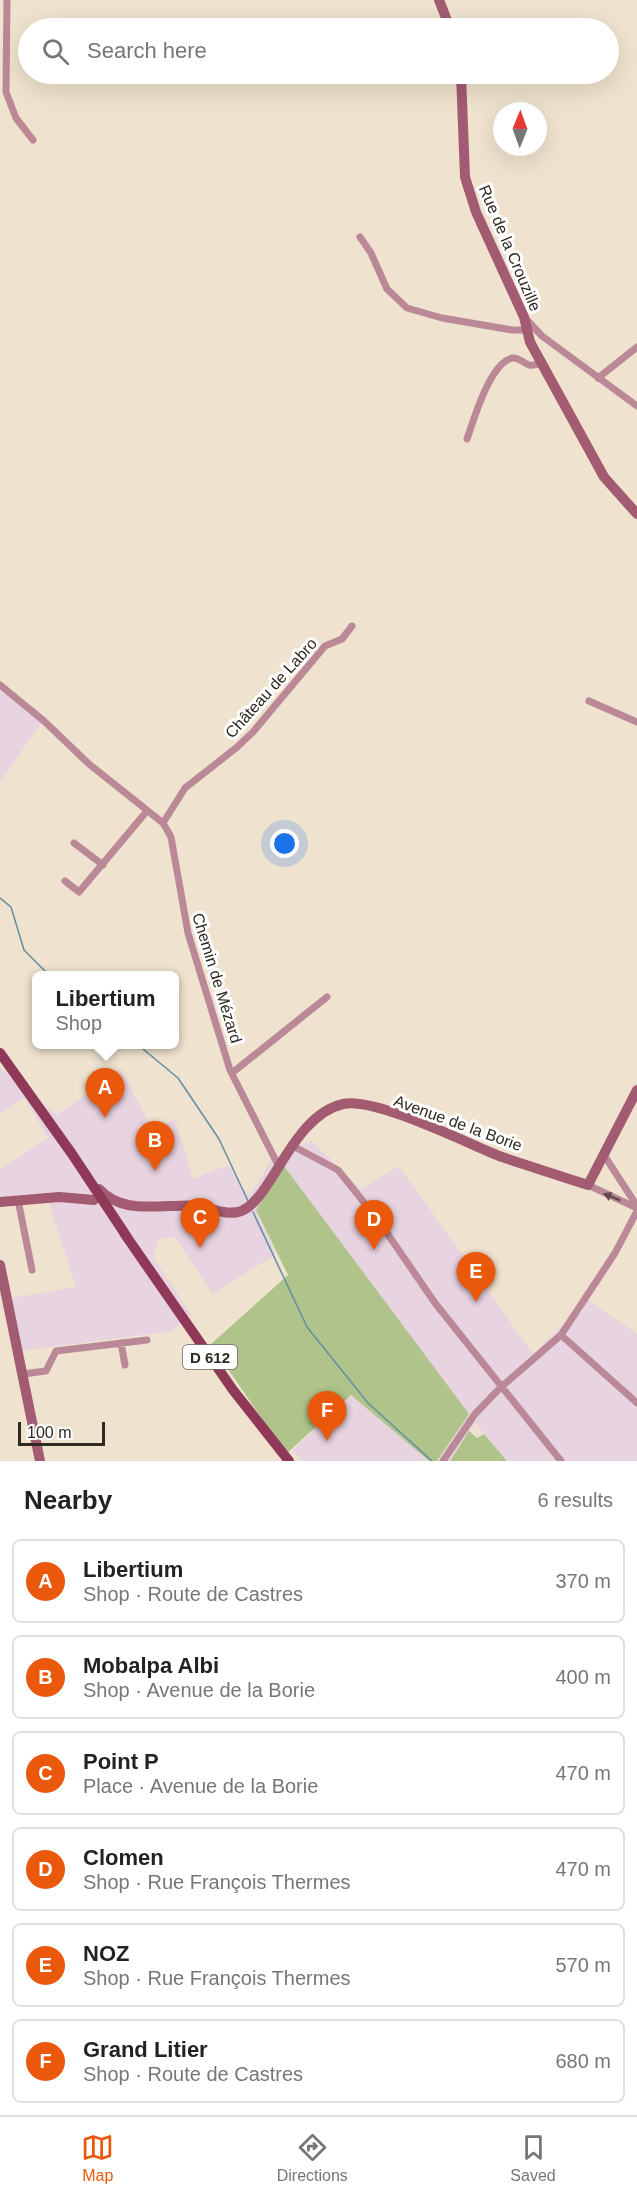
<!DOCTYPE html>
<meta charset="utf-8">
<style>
body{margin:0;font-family:Helvetica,sans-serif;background:#f2f2f2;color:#222}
.compass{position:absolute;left:493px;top:102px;width:54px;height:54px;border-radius:50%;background:#fff;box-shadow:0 6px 24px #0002;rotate:1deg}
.scale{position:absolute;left:18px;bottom:15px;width:87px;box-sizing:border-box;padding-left:6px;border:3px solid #2e2921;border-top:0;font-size:16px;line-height:21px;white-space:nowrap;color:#2e2921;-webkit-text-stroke:4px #fff;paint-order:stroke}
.you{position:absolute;left:285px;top:844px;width:21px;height:21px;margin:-15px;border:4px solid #fff;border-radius:50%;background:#1a73e8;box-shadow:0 0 0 9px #1a73e833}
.badge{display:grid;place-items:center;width:39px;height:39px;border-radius:50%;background:#ea580c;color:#fff;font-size:20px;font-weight:700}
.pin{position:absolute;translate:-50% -50px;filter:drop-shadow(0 2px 3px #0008)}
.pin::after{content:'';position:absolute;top:32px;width:21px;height:18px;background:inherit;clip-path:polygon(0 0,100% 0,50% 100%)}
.popup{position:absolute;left:32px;top:971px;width:147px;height:78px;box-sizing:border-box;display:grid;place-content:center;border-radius:9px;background:#fff;filter:drop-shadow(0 2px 4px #0005);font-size:20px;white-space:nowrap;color:#767676}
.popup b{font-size:22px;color:#222}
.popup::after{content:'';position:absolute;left:50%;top:100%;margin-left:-12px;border:12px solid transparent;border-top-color:#fff}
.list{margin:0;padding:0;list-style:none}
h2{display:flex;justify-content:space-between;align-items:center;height:78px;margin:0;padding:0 24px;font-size:26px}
h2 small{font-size:20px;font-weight:400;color:#767676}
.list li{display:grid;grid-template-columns:39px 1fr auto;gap:18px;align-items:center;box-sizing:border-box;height:84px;margin:0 12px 12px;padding:0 12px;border:2px solid #e0e0e0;border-radius:9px}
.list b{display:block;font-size:22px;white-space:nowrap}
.list p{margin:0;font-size:20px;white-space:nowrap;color:#767676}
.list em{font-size:20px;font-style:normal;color:#767676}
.icon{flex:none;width:33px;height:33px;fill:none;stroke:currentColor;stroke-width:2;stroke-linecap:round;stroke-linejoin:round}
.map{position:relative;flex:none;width:637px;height:1461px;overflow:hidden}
.search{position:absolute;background:#fff;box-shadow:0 6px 24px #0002;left:18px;right:18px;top:18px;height:66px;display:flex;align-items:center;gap:15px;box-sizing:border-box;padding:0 21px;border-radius:33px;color:#767676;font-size:22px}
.sheet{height:654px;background:#fff}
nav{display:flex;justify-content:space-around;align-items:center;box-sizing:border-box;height:84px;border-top:2px solid #e0e0e0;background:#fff;font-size:16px;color:#767676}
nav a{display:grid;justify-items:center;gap:3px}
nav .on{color:#ea580c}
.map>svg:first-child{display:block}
.commercial{fill:#e8d3e1}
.grass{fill:#afc38a}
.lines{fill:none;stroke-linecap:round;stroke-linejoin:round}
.stream{stroke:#608ea5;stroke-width:1.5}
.street{stroke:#bb8897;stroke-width:7}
.secondary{stroke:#a35b72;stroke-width:10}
.primary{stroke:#903858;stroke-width:10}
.oneway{fill:#5f4a4a}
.labels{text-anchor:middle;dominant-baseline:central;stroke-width:6;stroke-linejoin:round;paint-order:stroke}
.shield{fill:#fff;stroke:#6d6964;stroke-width:1.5}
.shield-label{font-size:15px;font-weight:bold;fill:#2e2921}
.street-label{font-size:16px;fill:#2e2921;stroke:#fff}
</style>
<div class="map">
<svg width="637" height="1461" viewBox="0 0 637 1461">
<rect width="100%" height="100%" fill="#efe2ce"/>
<path class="commercial" d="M0,691L42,722L0,782Z
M0,1067L57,1115L121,1070L153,1130L175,1119L193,1179L228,1165L249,1197L272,1159L311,1140L361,1189L399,1166L533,1354L588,1300L637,1334V1461H507L475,1423L450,1461H437L468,1414L256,1210L276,1254L213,1294L175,1237L159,1239L153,1257L191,1314L172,1331L21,1351L11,1298L76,1287L49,1203L0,1198V1169L48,1138L24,1098L0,1114Z
M351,1395L429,1461H303L292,1451Z"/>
<path class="grass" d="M284,1166L469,1414L437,1461H429L351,1395L286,1454L211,1344L288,1275L256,1210Z
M469,1431L477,1438L484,1434L507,1461H450Z"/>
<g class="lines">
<path class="stream" d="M0,898L11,907L24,950L50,976
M137,1044L178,1078L219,1139L248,1201
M253,1212L307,1327L368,1403L432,1461"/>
<path class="street" d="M7,0L6,92L16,118L33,140
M360,237L371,253L387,289L407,308L442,318L512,330H527
M526,319L542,336L637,406
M598,378L637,347
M467,439C474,419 490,363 512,358C519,357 523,363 529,365C534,366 539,363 543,363
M0,685L44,721L89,764L163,823L171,837L188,933L230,1070L278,1165
M589,701L637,722
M163,823L185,788L236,748L253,732L325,646L342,639L352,626
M74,843L103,865
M65,881L79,892L147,811
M232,1073L327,997
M291,1145L338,1170L378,1220L435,1303L561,1461
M604,1155L637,1206
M588,1185L637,1208
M18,1200L32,1270
M561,1335L637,1403
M121,1343L125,1365
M23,1374L46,1371L56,1351L147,1340
M443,1461L475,1414L500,1388L561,1335L615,1253L637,1211"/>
<path class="secondary" d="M439,0L450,28
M461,74L465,177L476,212L524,317L530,342L604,477L637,514
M99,1189C119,1210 144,1207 171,1206C180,1206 189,1205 198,1206C211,1208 224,1215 238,1212C271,1205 290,1116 343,1104C376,1097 468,1144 502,1157C531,1167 560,1176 588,1185L637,1090
M0,1202L59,1197L94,1200
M0,1265L40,1461"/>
<path class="primary" d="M0,1053L72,1154L127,1237
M124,1233L233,1390L289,1461"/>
</g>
<defs><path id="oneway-solid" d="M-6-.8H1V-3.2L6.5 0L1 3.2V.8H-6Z" transform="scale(1.5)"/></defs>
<use class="oneway" href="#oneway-solid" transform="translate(612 1197) rotate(-158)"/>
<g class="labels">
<rect class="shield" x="183" y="1345" width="54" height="24" rx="4.5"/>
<g class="shield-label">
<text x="210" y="1357">D 612</text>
</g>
<g class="street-label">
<text transform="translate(510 248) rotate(67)">Rue de la Crouzille</text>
<text transform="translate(271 688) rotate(-48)">Château de Labro</text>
<text transform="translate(217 978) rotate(73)">Chemin de Mézard</text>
<text transform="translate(458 1123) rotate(20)">Avenue de la Borie</text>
</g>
</g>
</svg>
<svg class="compass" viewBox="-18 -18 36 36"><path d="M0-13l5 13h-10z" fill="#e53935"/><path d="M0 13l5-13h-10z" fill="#767676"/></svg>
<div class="scale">100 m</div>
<div class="you"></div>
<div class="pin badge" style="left:105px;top:1118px">A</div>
<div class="popup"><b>Libertium</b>Shop</div>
<div class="pin badge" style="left:155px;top:1171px">B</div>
<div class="pin badge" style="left:200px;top:1248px">C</div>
<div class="pin badge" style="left:374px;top:1250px">D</div>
<div class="pin badge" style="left:476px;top:1302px">E</div>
<div class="pin badge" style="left:327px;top:1441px">F</div>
<div class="search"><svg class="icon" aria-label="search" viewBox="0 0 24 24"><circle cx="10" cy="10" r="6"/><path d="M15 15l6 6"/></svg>Search here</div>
</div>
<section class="sheet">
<h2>Nearby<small>6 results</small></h2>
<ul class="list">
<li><span class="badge">A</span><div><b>Libertium</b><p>Shop · Route de Castres</p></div><em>370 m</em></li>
<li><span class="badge">B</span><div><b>Mobalpa Albi</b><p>Shop · Avenue de la Borie</p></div><em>400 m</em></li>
<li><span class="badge">C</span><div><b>Point P</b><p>Place · Avenue de la Borie</p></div><em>470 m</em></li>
<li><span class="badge">D</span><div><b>Clomen</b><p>Shop · Rue François Thermes</p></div><em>470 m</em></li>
<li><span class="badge">E</span><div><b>NOZ</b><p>Shop · Rue François Thermes</p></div><em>570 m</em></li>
<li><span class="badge">F</span><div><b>Grand Litier</b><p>Shop · Route de Castres</p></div><em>680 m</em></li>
</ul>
</section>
<nav>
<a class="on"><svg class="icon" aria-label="map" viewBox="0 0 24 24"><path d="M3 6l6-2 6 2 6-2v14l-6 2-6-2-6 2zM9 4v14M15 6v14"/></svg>Map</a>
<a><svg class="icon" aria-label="directions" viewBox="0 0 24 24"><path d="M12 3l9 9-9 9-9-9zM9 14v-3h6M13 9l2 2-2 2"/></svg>Directions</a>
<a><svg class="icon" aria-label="saved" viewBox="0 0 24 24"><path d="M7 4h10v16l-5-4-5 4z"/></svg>Saved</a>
</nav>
